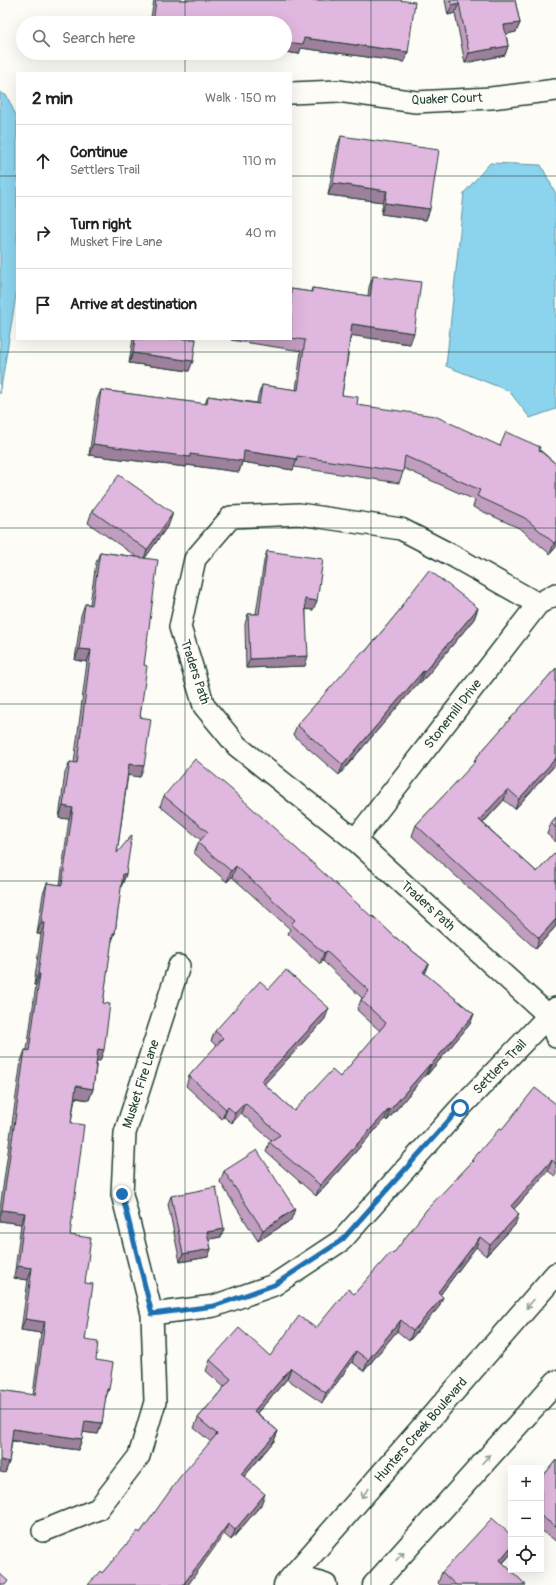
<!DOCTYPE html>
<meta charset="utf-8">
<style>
body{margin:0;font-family:Pangolin,sans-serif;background:#f2f2f2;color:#222}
.controls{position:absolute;right:12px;bottom:12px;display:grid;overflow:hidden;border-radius:0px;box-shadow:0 4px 16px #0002}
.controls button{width:36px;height:36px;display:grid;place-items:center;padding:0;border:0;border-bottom:1px solid #e0e0e0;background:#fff;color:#222;font:20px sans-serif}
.stop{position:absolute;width:12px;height:12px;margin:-9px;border:3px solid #1f6fb2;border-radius:50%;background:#fff}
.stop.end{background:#1f6fb2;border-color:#fff;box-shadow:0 1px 4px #0008}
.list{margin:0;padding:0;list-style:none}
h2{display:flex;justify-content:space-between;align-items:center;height:52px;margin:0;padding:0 16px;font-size:17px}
h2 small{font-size:13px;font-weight:400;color:#767676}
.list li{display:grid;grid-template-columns:26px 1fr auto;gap:12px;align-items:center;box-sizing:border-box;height:72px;padding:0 16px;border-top:1px solid #e0e0e0}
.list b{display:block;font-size:15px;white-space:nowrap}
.list p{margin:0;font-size:13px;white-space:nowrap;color:#767676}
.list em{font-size:13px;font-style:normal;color:#767676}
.icon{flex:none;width:22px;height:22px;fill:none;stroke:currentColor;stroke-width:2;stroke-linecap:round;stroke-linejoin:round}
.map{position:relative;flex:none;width:556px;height:1585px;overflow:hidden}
.search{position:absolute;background:#fff;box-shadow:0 4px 16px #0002;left:16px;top:16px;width:276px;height:44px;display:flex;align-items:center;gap:10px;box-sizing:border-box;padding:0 14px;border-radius:22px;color:#767676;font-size:15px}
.panel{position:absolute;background:#fff;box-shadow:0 4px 16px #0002;left:16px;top:72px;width:276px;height:268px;border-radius:0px}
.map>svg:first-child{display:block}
.water{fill:#8cd3ed;stroke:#6097a3}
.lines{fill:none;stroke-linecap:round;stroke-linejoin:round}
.minor-casing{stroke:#1f3d34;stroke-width:24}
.tertiary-casing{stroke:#1f3d34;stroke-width:25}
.minor{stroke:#fdfcf7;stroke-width:21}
.tertiary{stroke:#fdfcf7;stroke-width:22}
.wall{fill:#c19dbf;stroke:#1f3d34}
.shaded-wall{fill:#9d809b;stroke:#1f3d34}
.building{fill:#e0b7de;stroke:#1f3d34}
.oneway{stroke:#8e9c96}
.route{stroke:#1f6fb2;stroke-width:5}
.grid{fill:none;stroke:#1f3d34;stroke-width:1;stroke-opacity:0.55}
.labels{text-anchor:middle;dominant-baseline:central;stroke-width:3.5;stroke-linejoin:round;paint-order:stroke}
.street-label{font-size:13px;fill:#1f3d34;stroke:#fdfcf7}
</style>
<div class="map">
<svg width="556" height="1585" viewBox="0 0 556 1585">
<rect width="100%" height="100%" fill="#fdfcf7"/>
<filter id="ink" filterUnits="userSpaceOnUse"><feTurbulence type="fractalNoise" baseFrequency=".025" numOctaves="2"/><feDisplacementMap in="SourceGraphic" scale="8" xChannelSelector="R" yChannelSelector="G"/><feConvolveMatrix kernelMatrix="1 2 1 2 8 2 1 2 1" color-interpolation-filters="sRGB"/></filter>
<g filter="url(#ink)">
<path class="water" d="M0,92L7,96L17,118V289L0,394Z
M490,163L541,165L556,194V409L530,418L509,391L446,366L464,193Z"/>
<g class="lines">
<g class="minor-casing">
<path id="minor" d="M291,93L338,91L416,102L491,98L556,90
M538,604L455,557L401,529L299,514L231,517L195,559L180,627L204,706L237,746L355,840L549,1016L556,1019
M355,840L538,604L556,594
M549,1016L556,1037
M152,1314L214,1306L274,1285L342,1240L460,1108L556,1008
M43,1531L98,1509L139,1456L155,1402L152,1314L122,1194L125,1133L179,966
M294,1575L326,1585"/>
</g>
<g class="tertiary-casing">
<path id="tertiary" d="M285,1585L556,1274
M374,1585L556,1382"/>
</g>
<use href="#minor" class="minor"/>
<use href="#tertiary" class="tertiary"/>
</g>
<path class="wall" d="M154,0H397L408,52L404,62L301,48L299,54L285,52V23H150Z
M445,0H515L520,23L516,32L506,34L508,46L505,55L465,63L455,13L448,15Z
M341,136L430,209L426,220L381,214L383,202L328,195L337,147Z
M373,276L410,344L351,335L342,395L357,405L500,446L540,450L556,464V547L550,554L521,529L473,507L475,500L403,468V472L399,483L294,467L293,470L242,462L239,472L187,465L186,467L89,455L97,400L101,390L205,404L208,396L257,403L258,396L262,385L296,390L301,351L231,340V339H291V289L311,292L312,288L368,296L369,287Z
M133,339H196L189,371L129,363Z
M92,511L169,524L145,558L144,665L140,717V777L128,775L117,853L126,874L122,885H121L115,933L111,942L103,1003L100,1061L97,1060L93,1089L89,1100L75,1098L71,1123L70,1235L85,1283V1340L96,1360L105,1400L102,1423L98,1434L83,1432L82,1439L78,1450L12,1441L9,1462L5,1473L0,1390L33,1395L41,1333L21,1330L28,1280L14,1278L21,1224L0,1221V1208L21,1061L25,1050H27L36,985H34L41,934H37L43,894L47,883L60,885L69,819L59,818L65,773L70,762L74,763L87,662L75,660L81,615L85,604H90L96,563L100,552L137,557L88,523Z
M267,551L313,610L306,609L305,666L246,668L245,624L248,614H256L264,561Z
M402,605L478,608L474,619L421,683L419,682L339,775L293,735L297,725L365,652L400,610Z
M556,668V764L515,809L504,800L483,823L537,872L556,852V926L536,949L412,836L416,825L474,764L475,759Z
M164,796L372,917L395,937L429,964L425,974L474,1014L470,1024L427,1075L426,1074L387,1121L385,1119L316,1196L266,1152L269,1142L272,1141L241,1113L232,1123L224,1117L222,1119L186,1086L189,1076L217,1046L211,1041L215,1031L269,989L325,1019L264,1084L294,1111L340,1077L380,1031L357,1010L361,1000L362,998L323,961L320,964L288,934L290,929L232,877L227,882L194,853L198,843L201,840L160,806Z
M556,817V842L547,834L551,823Z
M556,1104V1174L555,1176L548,1171L514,1209L515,1225L486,1256L476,1247L440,1295L439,1307L409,1341L397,1331L364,1371L352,1362L322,1403L287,1379L257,1413L278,1431L274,1441L244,1477L261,1505L231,1540L224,1534L102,1573L140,1533L211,1442L194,1428L198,1418L224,1387L206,1371L210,1360L270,1356L316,1328L354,1294L393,1254L471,1163L472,1160L502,1129Z
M224,1171L291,1220L258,1241L220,1182Z
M171,1196L221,1237L209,1239L211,1249L208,1257L180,1262L168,1204Z
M556,1460V1541L541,1530V1479Z
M511,1535V1554L503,1563L526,1585H440L438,1583L442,1572Z"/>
<path class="shaded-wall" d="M459,3L455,13L448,15L452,5Z
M520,23L516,32L501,35L504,25Z
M304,38L408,52L404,62L301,48L299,54L285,52V42Z
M508,46L505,55L465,63L469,53Z
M333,183L387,191L383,202L328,195Z
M385,203L430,209L426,220L381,214Z
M352,324L414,333L410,344L348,335Z
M133,353L193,361L189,371L129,363Z
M93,444L190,454L244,451L297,459L293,470L242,462L239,472L187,465L186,467L89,455Z
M173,513L169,524L143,561L147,550Z
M556,541V547L550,554L554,543Z
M305,599L317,601L313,610L302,609Z
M478,608L474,619L421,683L424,672Z
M79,649L91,650L87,662L75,660Z
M308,656L305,666L246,668L250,659Z
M423,671L419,682L339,775L343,765Z
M556,758V764L515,809L519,799Z
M129,764L144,766L140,777L125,775Z
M508,789L504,800L476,830L479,820Z
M63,806L73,808L69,819L59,818Z
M236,866L232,877L227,882L231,871Z
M123,874H126L122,885H119Z
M556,919V926L536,949L539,938Z
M41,923H45L41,934H37Z
M113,933H115L111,944Z
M326,951L323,961L320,964L324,953Z
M429,964L425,974L423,972Z
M38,974H40L36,985H34Z
M329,1008L325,1019L258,1091L261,1081Z
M474,1014L470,1024L427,1075L431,1065Z
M98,1049L104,1050L100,1061L94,1060Z
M430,1064L426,1074L387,1121L390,1110Z
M76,1086L93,1089L89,1100L72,1097Z
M245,1103L241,1113L232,1123L235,1113Z
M228,1107L224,1117L222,1119L226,1109Z
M389,1109L385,1119L316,1196L320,1185Z
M552,1160L548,1171L507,1217L511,1206Z
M295,1209L291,1220L258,1241L263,1230Z
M2,1210L25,1213L21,1224L0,1221V1216Z
M519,1214L515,1225L486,1256L490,1245Z
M224,1229L221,1237L204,1240L207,1232Z
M480,1237L476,1247L434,1303L438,1292Z
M211,1249L208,1257L180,1262L183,1254Z
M18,1266L32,1268L28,1280L14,1278Z
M443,1297L439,1307L409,1341L413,1331Z
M25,1319L45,1322L41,1333L21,1330Z
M401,1320L397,1331L364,1371L368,1360Z
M356,1351L352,1362L322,1403L326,1393Z
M291,1368L287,1379L250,1421L254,1411Z
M107,1389H109L105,1400Z
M85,1421L102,1423L98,1434L81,1432Z
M13,1429L82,1439L78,1450L9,1440Z
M278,1431L274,1441L237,1485L241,1474Z
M0,1460L9,1462L5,1473L0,1472Z
M265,1494L261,1505L231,1540L235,1530Z
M228,1524L224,1534L188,1585H183Z
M511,1547V1554L495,1571L500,1560Z"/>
<path class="building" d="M156,0H397L415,2L408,52L304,38L303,44L285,42V23H153Z
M450,0H515L520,23L504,25L508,46L469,53L459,3L452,5Z
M341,136L439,150L430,209L385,203L387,191L333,183Z
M373,276L421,282L414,333L352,324L342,395L358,397L357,405L435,416L500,446L506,432L540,447L539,450L556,464V541L554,543L525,518L477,496L480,490L405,456L403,472L297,456V459L244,451L243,461L190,454V457L93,444L101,390L207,404L208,396L259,404L262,385L298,390L305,340L291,338V289L312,292V288L370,296Z
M135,339H196L193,361L133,353Z
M119,475L173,513L147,550L92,511Z
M267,551L323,559L317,601L305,599L308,656L250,659L248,614H259Z
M100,552L158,560L144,665L147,666L140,717L151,719L144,766L129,764L117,853L132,835L126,874H123L115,933H113L103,1003L110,1004L104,1050L98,1049L93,1089L76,1086L71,1123L84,1125L70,1235L91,1238L85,1283L93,1284L85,1340L98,1342L96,1360L113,1363L109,1389H107L102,1423L85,1421L82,1439L13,1429L9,1462L0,1460V1390L35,1395L45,1322L25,1319L32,1268L18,1266L25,1213L2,1210L25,1050L29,1051L40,974H38L45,923H41L47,883L62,885L73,808L63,806L70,762L77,763L91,650L79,649L85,604L92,605Z
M429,570L478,608L424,672L423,671L343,765L297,725L363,651L365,652L403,606L402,605Z
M556,668V758L519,799L508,789L479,820L537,872L556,852V919L539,938L416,825L476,761L475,759L510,719Z
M195,759L231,789L372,917L373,916L395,937L429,964L423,972L474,1014L431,1065L430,1064L390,1110L389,1109L320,1185L269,1142L280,1135L245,1103L235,1113L228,1107L226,1109L189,1076L223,1038L215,1031L260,981L269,989L286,970L329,1008L261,1081L294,1111L332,1070L340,1077L386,1023L361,1000L369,991L326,951L324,953L291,924L295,920L236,866L231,871L198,843L208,832L164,796Z
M556,817V828L551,823Z
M535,1088L556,1104V1164L552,1160L511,1206L519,1214L490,1245L480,1237L438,1292L443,1297L413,1331L401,1320L368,1360L356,1351L326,1393L291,1368L254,1411L278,1431L241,1474L265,1494L235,1530L228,1524L183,1585H88L100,1571L102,1573L138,1531L140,1533L179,1478L217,1434L198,1418L231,1379L210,1360L239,1328L270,1356L299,1316L316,1328L348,1289L354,1294L391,1252L393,1254L427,1209L473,1161L472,1160L500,1128L502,1129Z
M257,1150L295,1209L263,1230L224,1171Z
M216,1187L224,1229L207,1232L211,1249L183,1254L171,1196Z
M556,1460V1527L541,1516V1479Z
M492,1518L511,1535V1547L500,1560L526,1585H456L442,1572Z
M0,1574L8,1581L5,1585H0Z"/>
<defs><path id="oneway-shaft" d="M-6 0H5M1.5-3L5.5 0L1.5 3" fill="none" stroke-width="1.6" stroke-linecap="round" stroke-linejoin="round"/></defs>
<g class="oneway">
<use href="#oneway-shaft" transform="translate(530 1304) rotate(131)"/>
<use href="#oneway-shaft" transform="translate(486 1459) rotate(-48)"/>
<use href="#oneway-shaft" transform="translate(365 1493) rotate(131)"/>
<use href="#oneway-shaft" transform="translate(400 1556) rotate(-48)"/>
</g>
</g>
<g class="lines" filter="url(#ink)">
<path class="route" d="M122,1194L152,1314L214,1306L274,1285L342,1240L460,1108"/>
</g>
<path class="grid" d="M185,0V23M371,0V1585M185,53V73M0,176H17M291,176H556M185,339V1585M0,352H556M0,528H556M0,704H556M0,881H556M0,1057H556M0,1233H556M0,1409H556"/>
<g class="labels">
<g class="street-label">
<text transform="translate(447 99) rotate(-2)">Quaker Court</text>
<text transform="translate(195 672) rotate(72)">Traders Path</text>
<text transform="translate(453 714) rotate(-52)">Stonemill Drive</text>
<text transform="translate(428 906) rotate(42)">Traders Path</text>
<text transform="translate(500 1067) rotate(-46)">Settlers Trail</text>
<text transform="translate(141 1084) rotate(-72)">Musket Fire Lane</text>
<text transform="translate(421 1430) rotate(-49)">Hunters Creek Boulevard</text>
</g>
</g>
</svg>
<div class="controls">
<button>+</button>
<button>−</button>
<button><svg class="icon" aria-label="locate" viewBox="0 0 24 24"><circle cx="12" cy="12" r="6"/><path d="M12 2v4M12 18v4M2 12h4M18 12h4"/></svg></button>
</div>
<div class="stop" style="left:460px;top:1108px"></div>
<div class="stop end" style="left:122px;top:1194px"></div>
<div class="search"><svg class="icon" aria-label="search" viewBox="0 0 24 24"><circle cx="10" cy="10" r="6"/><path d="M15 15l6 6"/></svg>Search here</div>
<section class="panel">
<h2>2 min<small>Walk · 150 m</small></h2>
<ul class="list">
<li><svg class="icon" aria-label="ahead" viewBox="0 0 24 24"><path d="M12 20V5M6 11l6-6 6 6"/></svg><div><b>Continue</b><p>Settlers Trail</p></div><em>110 m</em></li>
<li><svg class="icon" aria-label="right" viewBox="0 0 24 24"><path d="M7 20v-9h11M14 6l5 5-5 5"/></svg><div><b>Turn right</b><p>Musket Fire Lane</p></div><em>40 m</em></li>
<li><svg class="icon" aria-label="arrive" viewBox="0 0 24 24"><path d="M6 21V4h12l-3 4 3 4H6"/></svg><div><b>Arrive at destination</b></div></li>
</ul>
</section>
</div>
